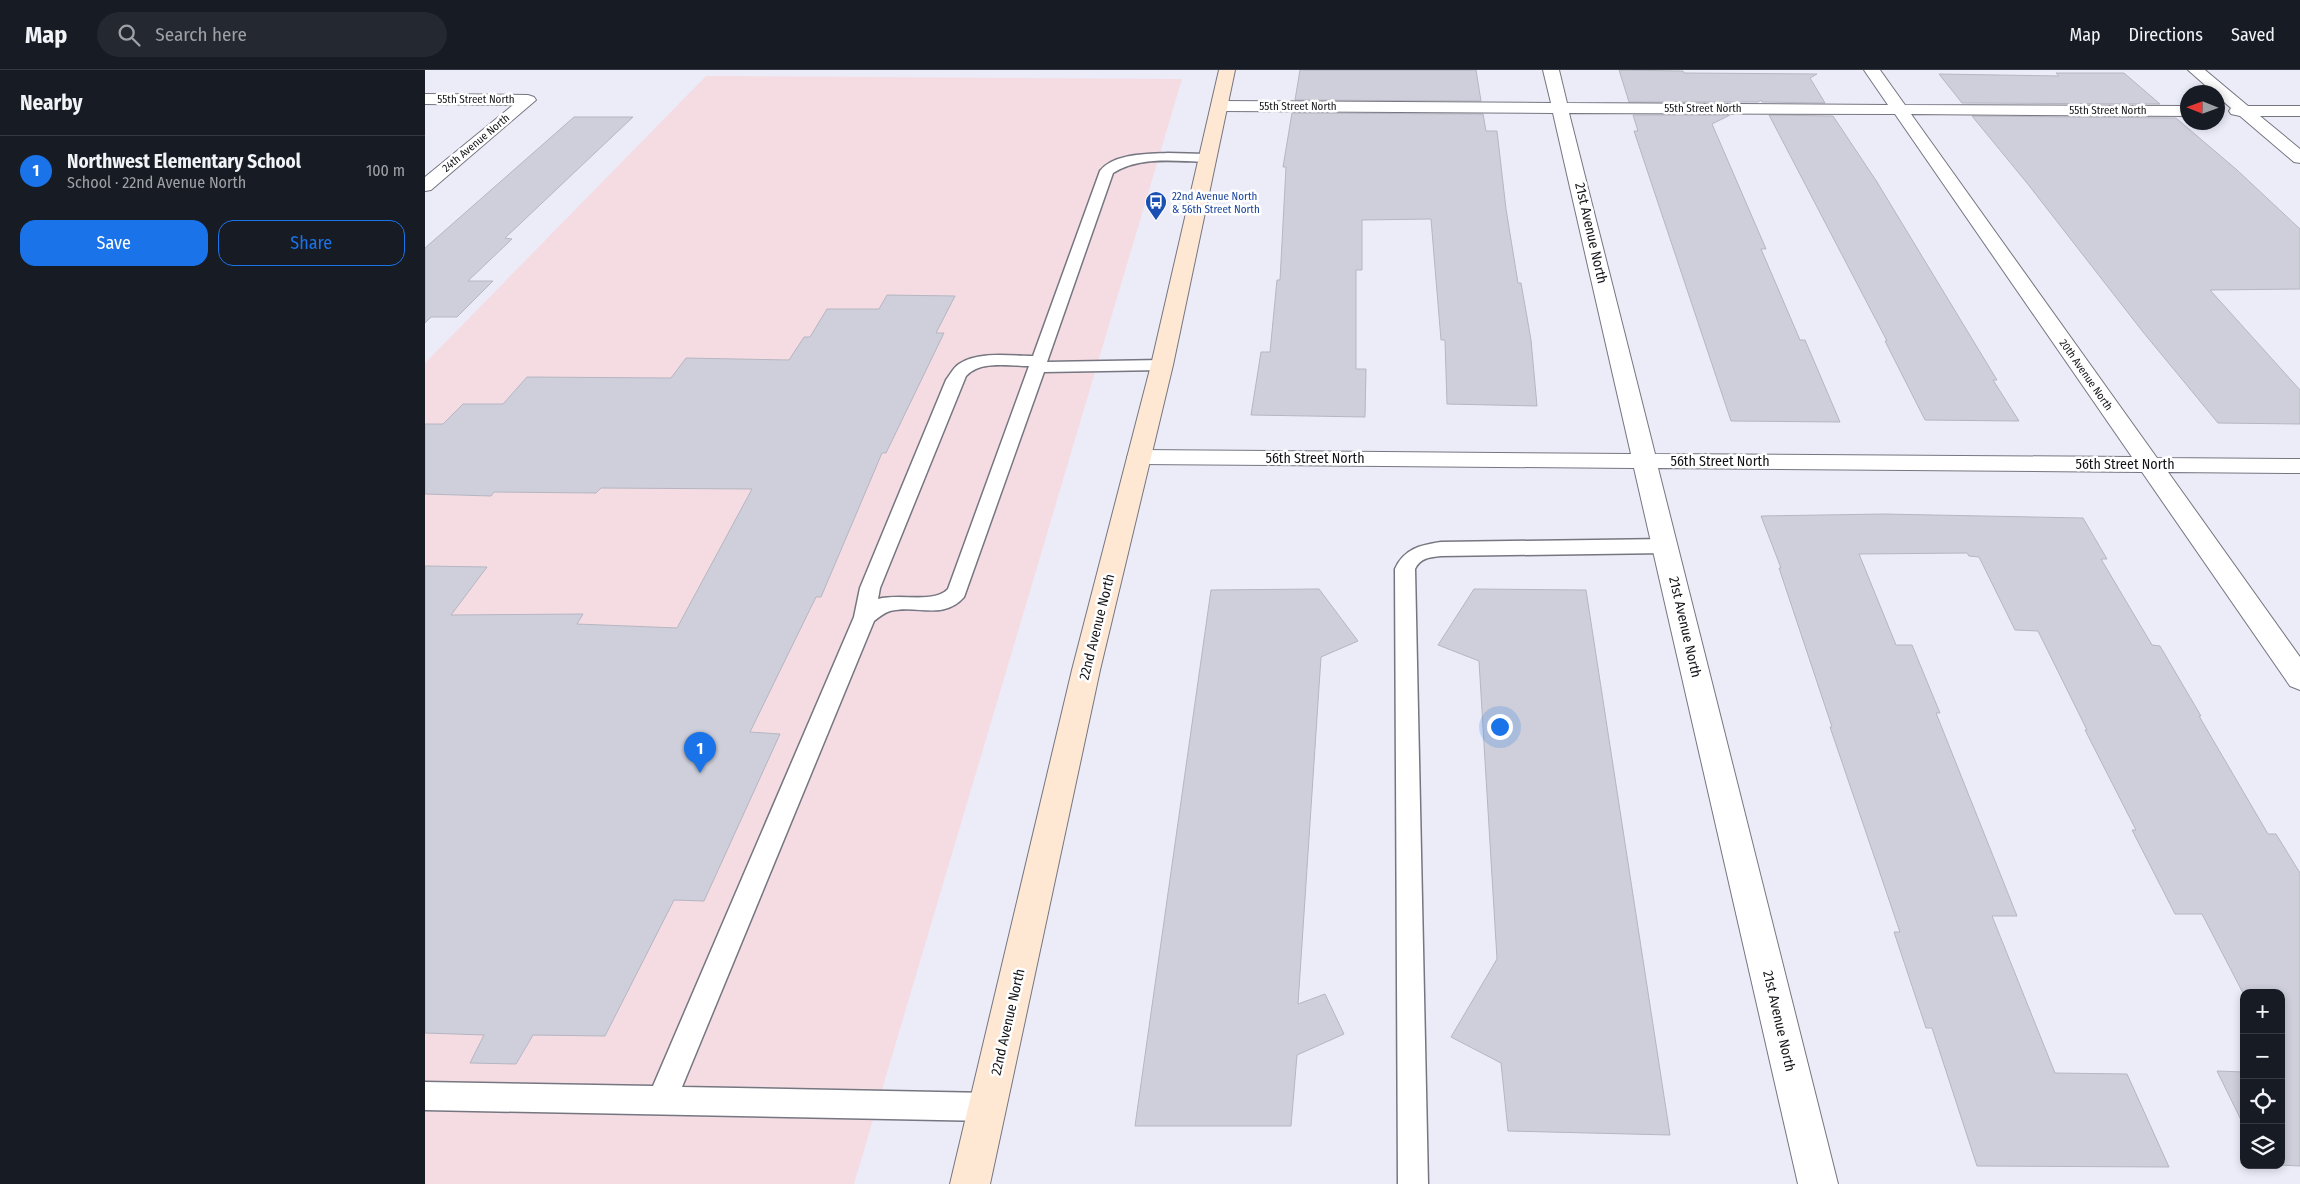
<!DOCTYPE html>
<meta charset="utf-8">
<style>
body{margin:0;font-family:"Fira Sans Condensed",sans-serif;background:#242831;color:#f1f3f6}
.controls{position:absolute;right:15px;bottom:15px;display:grid;overflow:hidden;border-radius:10px;box-shadow:0 2px 8px #0003}
.controls button{width:45px;height:45px;display:grid;place-items:center;padding:0;border:0;border-bottom:1px solid #363941;background:#171b24;color:#f1f3f6;font:25px sans-serif}
.compass{position:absolute;left:1755px;top:15px;width:45px;height:45px;border-radius:50%;background:#171b24;box-shadow:0 2px 8px #0003;rotate:271deg}
.you{position:absolute;left:1074px;top:656px;width:18px;height:18px;margin:-12px;border:4px solid #fff;border-radius:50%;background:#1a73e8;box-shadow:0 0 0 8px #1a73e833}
.badge{display:grid;place-items:center;width:32px;height:32px;border-radius:50%;background:#1a73e8;color:#fff;font-size:16px;font-weight:700}
.pin{position:absolute;translate:-50% -41px;filter:drop-shadow(0 1px 2px #0008)}
.pin::after{content:'';position:absolute;top:26px;width:18px;height:15px;background:inherit;clip-path:polygon(0 0,100% 0,50% 100%)}
.list{margin:0;padding:0;list-style:none}
h2{display:flex;justify-content:space-between;align-items:center;height:65px;margin:0;padding:0 20px;font-size:21px}
h2 small{font-size:16px;font-weight:400;color:#9ea1a6}
.list li{display:grid;grid-template-columns:32px 1fr auto;gap:15px;align-items:center;box-sizing:border-box;height:70px;padding:0 20px;border-top:1px solid #363941}
.list b{display:block;font-size:19px;white-space:nowrap}
.list p{margin:0;font-size:16px;white-space:nowrap;color:#9ea1a6}
.list em{font-size:16px;font-style:normal;color:#9ea1a6}
.actions{display:flex;gap:10px;padding:15px 20px}
.actions a{flex:1;padding:11px 0;border:1px solid #1a73e8;border-radius:15px;text-align:center;font-size:18px;color:#1a73e8}
.actions .main{background:#1a73e8;color:#fff}
.icon{flex:none;width:28px;height:28px;fill:none;stroke:currentColor;stroke-width:2;stroke-linecap:round;stroke-linejoin:round}
.map{position:relative;flex:none;width:1875px;height:1114px;overflow:hidden}
header{display:flex;align-items:center;gap:30px;box-sizing:border-box;height:70px;padding:0 25px;background:#171b24;border-bottom:1px solid #363941}
header strong{font-size:24px}
nav{display:flex;gap:28px;margin-inline-start:auto;font-size:18px}
.search{width:350px;height:45px;background:#242831;display:flex;align-items:center;gap:12px;box-sizing:border-box;padding:0 18px;border-radius:28px;color:#9ea1a6;font-size:19px}
main{display:flex}
aside{flex:1;background:#171b24}
.map>svg:first-child{display:block}
.education{fill:#f5dce3}
.building{fill:#cecfda;stroke:#b5b6c1}
.lines{fill:none;stroke-linecap:round;stroke-linejoin:round}
.lane-casing{stroke:#757680;stroke-width:3}
.street-casing{stroke:#757680;stroke-width:2}
.secondary-casing{stroke:#757680;stroke-width:2}
.lane{fill:#fff;fill-rule:evenodd}
.street{fill:#fff;fill-rule:evenodd}
.secondary{fill:#fee7d3;fill-rule:evenodd}
.labels{text-anchor:middle;dominant-baseline:central;stroke-width:5;stroke-linejoin:round;paint-order:stroke}
.far-street-label{font-size:11px;fill:#141418;stroke:#fff}
.far-transit-label{font-size:11px;fill:#164399;stroke:#fff;text-anchor:start}
.street-label{font-size:14px;fill:#141418;stroke:#fff}
</style>
<header>
<strong>Map</strong>
<div class="search"><svg class="icon" aria-label="search" viewBox="0 0 24 24"><circle cx="10" cy="10" r="6"/><path d="M15 15l6 6"/></svg>Search here</div>
<nav><a>Map</a><a>Directions</a><a>Saved</a></nav>
</header>
<main>
<aside>
<h2>Nearby<small></small></h2>
<ul class="list">
<li><span class="badge">1</span><div><b>Northwest Elementary School</b><p>School · 22nd Avenue North</p></div><em>100 m</em></li>
</ul>
<div class="actions"><a class="main">Save</a><a>Share</a></div>
</aside>
<div class="map">
<svg width="1875" height="1114" viewBox="0 0 1875 1114">
<rect width="100%" height="100%" fill="#ebecf8"/>
<path class="education" d="M281,6L757,9L429,1114H0V293Z"/>
<path class="building" d="M875,0H1051L1056,31L870,30Z
M1194,0L1258,1L1259,3L1392,4L1385,8L1400,33L1337,32L1336,30L1333,32H1204Z
M1631,3H1699L1735,34L1537,33L1514,4L1634,6Z
M867,43L1058,44L1061,61H1072L1081,139L1093,213H1096L1106,270L1112,336L1022,334L1020,270H1016L1006,149L937,150V200H931V299H941L940,347L826,345L836,282H845L852,210H855L861,97H858Z
M1208,45H1305L1287,54L1341,179H1336L1375,270H1380L1415,352L1306,351L1209,61H1213Z
M1344,45L1408,46L1452,112L1572,310H1568L1594,351L1500,350L1460,271H1462Z
M1547,46L1751,48L1812,100L1875,159V219L1785,220L1875,320V354L1793,353L1718,262L1602,113Z
M149,47H208L80,168L87,169L43,211H68L32,247H6L0,253V178Z
M462,225L530,226L511,263H519L461,383H457L396,527H391L325,662L355,664L279,831L249,830L180,966L108,965L91,994L45,993L59,965L0,963V496L62,497L26,545L158,544L152,554L252,558L327,419L176,418L171,423L69,422L66,426L0,424V354H18L38,334H78L102,307L246,308L261,288L364,290L379,267H385L402,239H454Z
M1458,444L1658,448L1682,489H1676L1727,575L1735,576L1776,646H1774L1843,764H1851L1875,803V1096L1853,1095H1856V1003H1859L1856,998V923H1819V925L1777,844H1750L1707,760H1711L1660,660H1662L1613,561L1590,560L1554,487L1544,486L1542,483L1434,484L1471,575H1487L1515,643H1511L1592,846H1567L1630,1003L1702,1004L1744,1097L1552,1096L1507,958H1501L1469,862H1475L1405,657H1407L1354,498H1356L1336,446Z
M894,519L933,571L896,587L873,934L900,924L919,964L872,985L866,1056H710L786,520Z
M1049,519L1161,520L1245,1065L1083,1061L1076,993L1026,967L1072,889L1054,591L1013,575Z
M1792,1001L1819,1002V1056Z"/>
<g class="lines">
<g class="lane-casing">
<path id="lane" d="M743,83L781,84L788,88L781,92C750,91 715,86 688,103L622,292L737,290L743,291L745,295L743,299L737,300L619,302L539,527C518,551 492,534 465,541C459,543 454,547 449,551L257,1017L564,1023L574,1027L579,1037L574,1047L564,1051L0,1040V1012L228,1016L429,547L435,518L521,310C525,305 528,298 534,294C553,281 586,286 608,286L675,101C689,83 723,84 743,83ZM604,296L523,519C509,534 475,523 453,529L455,518L541,306C555,290 586,296 604,296Z
M1241,469L1248,471L1251,476L1248,481L1241,483L1016,486C1005,487 995,488 990,499L1003,1114H973L970,499C979,479 995,475 1016,472Z"/>
</g>
<g class="street-casing">
<path id="street" d="M1118,0H1134L1142,33L1463,35L1439,0H1455L1480,35L1762,36V46L1486,44L1732,388L1875,389V403L1743,402L1875,587V620L1865,616L1717,402L1233,398L1413,1114H1373L1209,398L714,394L706,392L702,387L706,382L714,380L1206,384L1128,43L794,41L788,39L786,36L788,33L794,31L1126,33ZM1144,43L1470,44L1707,387L1230,384Z
M1763,0H1780L1823,36H1875V46H1835L1875,79V93L1869,92L1815,46L1806,44L1804,41L1806,38L1792,26V22H1788Z
M0,24L103,25L109,27L111,30L6,120L0,121V107L88,35L0,34Z"/>
</g>
<g class="secondary-casing">
<path id="secondary" d="M794,0H810L748,295L675,600L565,1114H525L647,600L726,295Z"/>
</g>
<use href="#lane" class="lane"/>
<use href="#street" class="street"/>
<use href="#secondary" class="secondary"/>
</g>
<defs>
<g id="bus-pin" transform="scale(1.125)"><path d="M0 17L-7.5 6A9.5 9.5 0 1 1 7.5 6Z" fill="#1a4fb4" stroke="#fff"/><path d="M-5-6H5V4H4V6H2V4H-2V6H-4V4H-5ZM-3.5-4V0h7V-4ZM-3.5 1.2v1.5H-2V1.2ZM2 1.2v1.5H3.5V1.2Z" fill="#fff"/></g>
</defs>
<g fill-rule="evenodd">
<use href="#bus-pin" x="731" y="132"/>
</g>
<g class="labels">
<g class="far-street-label">
<text x="51" y="29">55th Street North</text>
<text x="873" y="36">55th Street North</text>
<text x="1278" y="38">55th Street North</text>
<text x="1683" y="40">55th Street North</text>
<text transform="translate(51 73) rotate(-40)">24th Avenue North</text>
<text transform="translate(1661 305) rotate(55)">20th Avenue North</text>
</g>
<g class="far-transit-label">
<text x="747" y="126">22nd Avenue North<tspan x="747" dy="13">&amp; 56th Street North</tspan></text>
</g>
<g class="street-label">
<text transform="translate(1166 163) rotate(77)">21st Avenue North</text>
<text x="890" y="388">56th Street North</text>
<text x="1295" y="391">56th Street North</text>
<text x="1700" y="394">56th Street North</text>
<text transform="translate(672 557) rotate(-76)">22nd Avenue North</text>
<text transform="translate(1260 557) rotate(77)">21st Avenue North</text>
<text transform="translate(1354 951) rotate(77)">21st Avenue North</text>
<text transform="translate(583 952) rotate(-77)">22nd Avenue North</text>
</g>
</g>
</svg>
<div class="controls">
<button>+</button>
<button>−</button>
<button><svg class="icon" aria-label="locate" viewBox="0 0 24 24"><circle cx="12" cy="12" r="6"/><path d="M12 2v4M12 18v4M2 12h4M18 12h4"/></svg></button>
<button><svg class="icon" aria-label="layers" viewBox="0 0 24 24"><path d="M12 4l9 5-9 5-9-5zM3 14l9 5 9-5"/></svg></button>
</div>
<svg class="compass" viewBox="-18 -18 36 36"><path d="M0-13l5 13h-10z" fill="#e53935"/><path d="M0 13l5-13h-10z" fill="#9ea1a6"/></svg>
<div class="you"></div>
<div class="pin badge" style="left:275px;top:703px">1</div>
</div>
</main>
